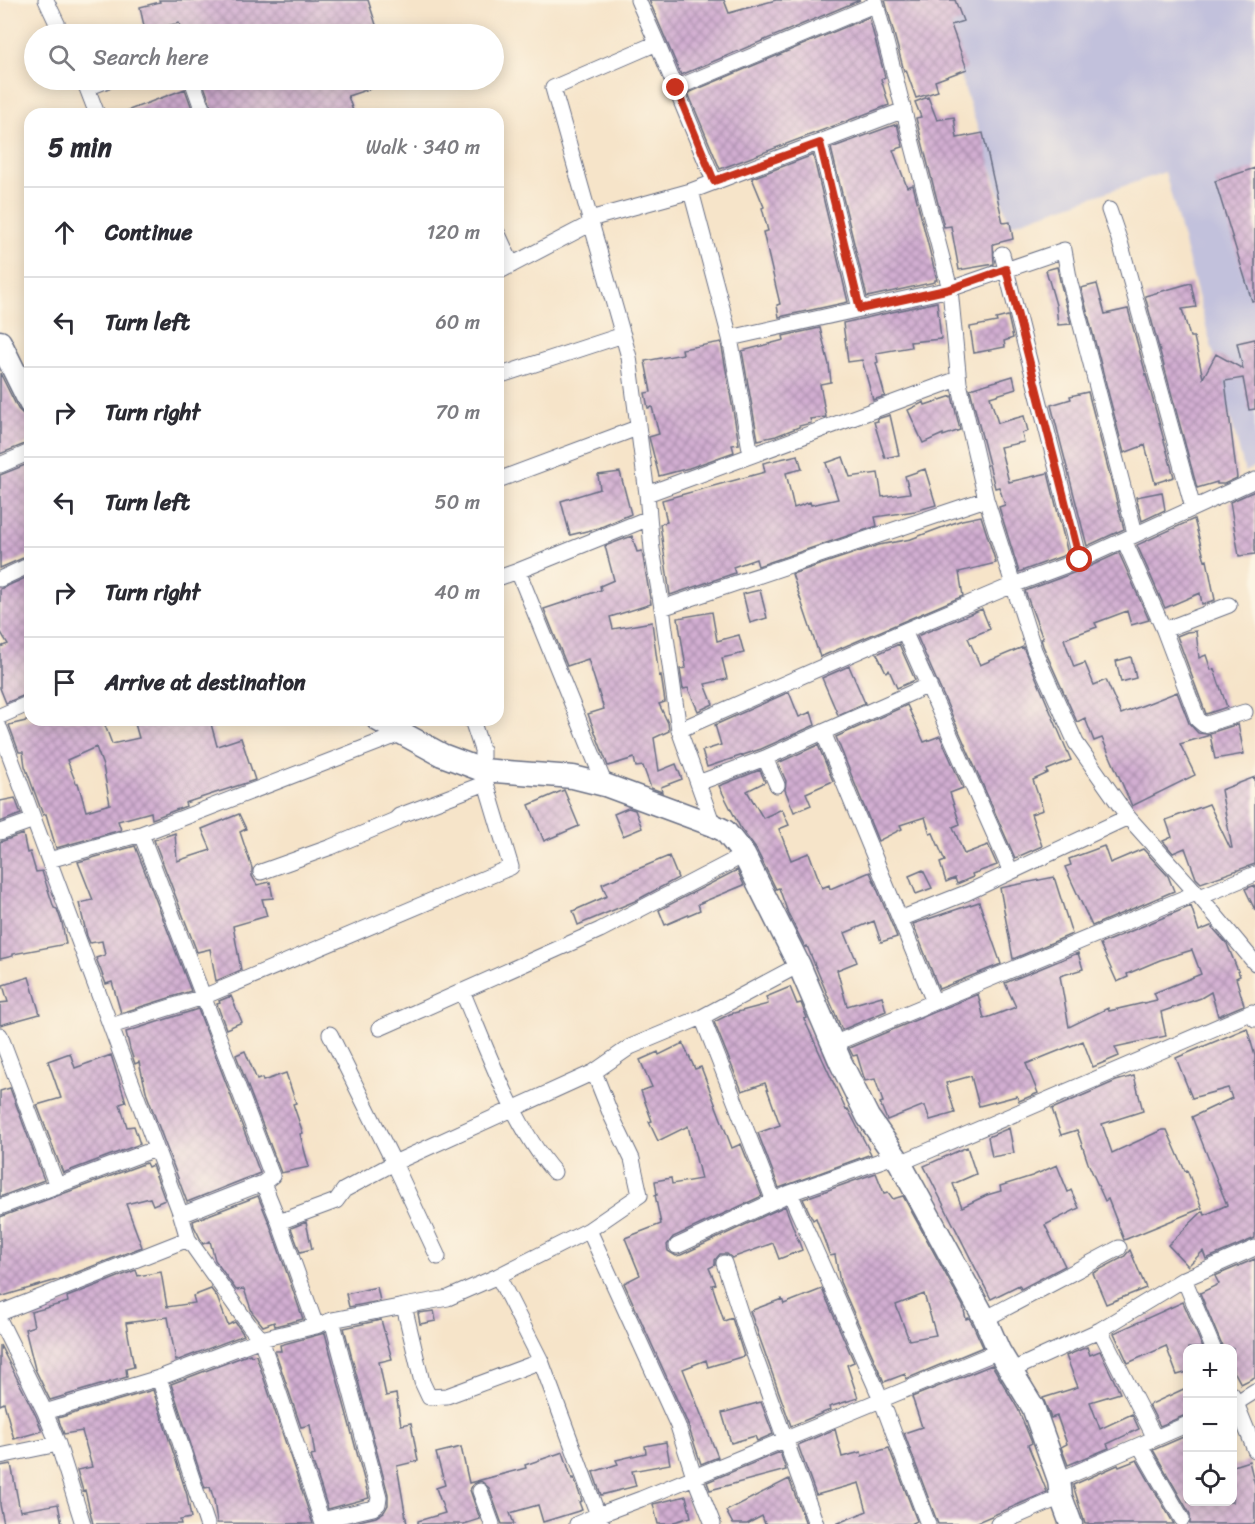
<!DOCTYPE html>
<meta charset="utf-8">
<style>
body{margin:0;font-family:Sriracha,sans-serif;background:#f2f2f3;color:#2b2b33}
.controls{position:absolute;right:18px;bottom:18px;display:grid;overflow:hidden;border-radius:12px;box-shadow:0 3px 15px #0003}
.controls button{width:54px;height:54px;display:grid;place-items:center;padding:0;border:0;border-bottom:2px solid #e1e1e2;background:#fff;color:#2b2b33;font:30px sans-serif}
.stop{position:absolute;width:18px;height:18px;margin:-14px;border:4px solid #c8321e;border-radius:50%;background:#fff}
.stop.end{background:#c8321e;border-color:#fff;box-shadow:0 2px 6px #0008}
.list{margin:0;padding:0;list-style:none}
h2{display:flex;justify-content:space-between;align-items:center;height:78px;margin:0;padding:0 24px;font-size:26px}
h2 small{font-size:20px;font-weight:400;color:#7c7c81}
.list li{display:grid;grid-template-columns:39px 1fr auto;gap:18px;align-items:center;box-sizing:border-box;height:90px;padding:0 24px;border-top:2px solid #e1e1e2}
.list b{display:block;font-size:22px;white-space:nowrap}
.list em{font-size:20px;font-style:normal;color:#7c7c81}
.icon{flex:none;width:33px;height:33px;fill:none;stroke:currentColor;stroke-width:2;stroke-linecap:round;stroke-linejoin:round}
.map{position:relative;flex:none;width:1255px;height:1524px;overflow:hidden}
.search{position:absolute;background:#fff;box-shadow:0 3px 15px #0003;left:24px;top:24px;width:480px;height:66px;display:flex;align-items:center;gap:15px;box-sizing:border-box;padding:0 21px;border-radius:33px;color:#7c7c81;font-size:22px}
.panel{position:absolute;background:#fff;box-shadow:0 3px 15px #0003;left:24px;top:108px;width:480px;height:618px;border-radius:18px}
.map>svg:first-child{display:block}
.industrial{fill:#c2c1dc}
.building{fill:url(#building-cross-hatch);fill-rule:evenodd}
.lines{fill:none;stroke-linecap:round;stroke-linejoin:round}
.street-casing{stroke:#686e83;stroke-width:17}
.secondary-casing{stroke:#686e83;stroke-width:25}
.street{stroke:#fff;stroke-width:15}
.secondary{stroke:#fff;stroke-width:22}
.route{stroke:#c8321e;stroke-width:8}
</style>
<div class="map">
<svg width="1255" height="1524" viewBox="0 0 1255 1524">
<defs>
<pattern id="building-cross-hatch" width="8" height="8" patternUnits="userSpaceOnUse" patternTransform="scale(1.5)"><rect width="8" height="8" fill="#d2aed1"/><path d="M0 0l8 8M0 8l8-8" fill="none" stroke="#aa8ead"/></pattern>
</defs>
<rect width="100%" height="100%" fill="#fcf5e5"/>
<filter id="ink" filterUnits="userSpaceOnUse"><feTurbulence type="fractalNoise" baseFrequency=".0167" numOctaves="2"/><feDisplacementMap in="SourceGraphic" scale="12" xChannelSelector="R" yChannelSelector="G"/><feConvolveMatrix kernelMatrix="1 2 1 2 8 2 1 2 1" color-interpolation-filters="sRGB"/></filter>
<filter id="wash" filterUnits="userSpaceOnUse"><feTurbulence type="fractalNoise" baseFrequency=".008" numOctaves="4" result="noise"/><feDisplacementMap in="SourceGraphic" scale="24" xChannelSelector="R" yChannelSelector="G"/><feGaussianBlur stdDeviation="1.35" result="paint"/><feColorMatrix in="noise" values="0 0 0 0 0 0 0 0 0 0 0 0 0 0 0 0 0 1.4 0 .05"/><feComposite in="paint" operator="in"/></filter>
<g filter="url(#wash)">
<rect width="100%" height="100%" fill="#f6e4c9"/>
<path class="industrial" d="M935,0H1255V467L1245,472L1165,172L1010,225Z"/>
<g id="blocks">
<path class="building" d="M159,0H368L379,34H184L179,23L145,31L140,7L160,2Z
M649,0H724L729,13L776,0H860L681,75Z
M885,0H955L963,21L951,25L967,69L935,81L938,91L916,98L906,70L904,71Z
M869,17L885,77L881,79L889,105L720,169L688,93Z
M202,80H390V82L348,96L354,114H214Z
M185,89L194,114H122L121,113Z
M928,97L937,120L954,117L957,138L983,133L1003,223L1010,222L1013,239L993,244L994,264L959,270L951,226L944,227L916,118L921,117L915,102Z
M897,124L903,147L893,150L907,187L913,185L937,280H935V282L867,297L831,148Z
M813,155L848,302L779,317L777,305L780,304L763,232L768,231L762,208L764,207L752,178Z
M1255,168V300L1252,301L1215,181Z
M1057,267L1061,285L1071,324L1058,325L1056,305L1046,270Z
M1191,283L1196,307L1182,309L1190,337H1194L1203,378L1216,354L1243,369L1237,343L1255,339V409L1249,410L1243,378L1225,381L1237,478L1224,484H1217V482L1197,488L1145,296Z
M1097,284L1105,314L1128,309L1174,477L1155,483L1145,445L1124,453L1081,288Z
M937,302L941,339L910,342L911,347L876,353L878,362L876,363L885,396L873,400L862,360L848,362L843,323Z
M1008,316L1013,338L1004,341L1005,347L974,353L970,327L997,322L996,319Z
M820,328L829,365L831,382L820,384L826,417L810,419L811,423L799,426V427L776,436L758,440L742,351L784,340L783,336Z
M721,342L739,444L732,445L734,452L689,468L659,476L649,437L659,434L652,407L648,408L645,393L651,392L645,361L683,354L682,349Z
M0,373L18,409L23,414L30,416V442L0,454Z
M1013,376L1016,389L990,397L998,423L1024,416L1028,431L1022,433L1024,442L1000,447L1009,482L1048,473L1068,554L1019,572L999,507L1005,505L999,487L995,488L970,389Z
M1088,392L1124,529L1087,546L1051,405L1071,399L1070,396Z
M952,396L960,430L943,436V434L923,443L908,410L924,402L925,405Z
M890,415L899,455L885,458L874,422L878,421L877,419Z
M798,455L802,469L786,473L794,508L810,502L811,505L838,499L826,463L843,457L850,477L878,473L882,497L910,493L905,476L925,469L936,505L915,511L875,517L877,526L758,566L756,559L733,567L735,573L670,595L660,524L667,522L662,500L765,472L763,463Z
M30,463V555L0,568V475Z
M620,472L631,514L599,528L570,535L561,501L600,489L598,475Z
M1255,491V554L1239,556L1230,502Z
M1162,492L1165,510L1142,521L1136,497Z
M981,516L996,563L959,572L963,596L820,657L792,574L879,545L911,539L962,520Z
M1194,519L1205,561L1207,560L1215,600L1202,604L1200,593L1165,608L1137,545Z
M632,536L637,552L642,551L651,604L610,617L613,629L652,622L659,676L661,675L665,702L659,704L668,723L669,731L654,738L659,771L676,764L682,779L661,787L662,792L651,788L643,766L636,767L634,758L608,766L588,714L604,709L588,659L567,666L544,609L601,590L600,586L614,580L605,546Z
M1119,553L1149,620L1131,625L1127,611L1095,623L1097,627L1064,639L1074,667L1085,663L1094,685L1106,680L1121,714L1177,692L1189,723L1198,733L1207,734L1238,724L1244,754L1215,759L1210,735L1180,744L1195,775L1132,806L1102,738L1094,741L1085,718L1077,722L1043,646L1041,639H1043L1025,591L1084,569Z
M30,576V693L6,703L0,688V647L8,644L0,631V589Z
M760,590L767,618L750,623L743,594Z
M982,609L990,629L968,638L980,665L1023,647L1071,760L1047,770L1048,773L1033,780L1043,810L1031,814L1042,846L1015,858L917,636Z
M712,612L717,641L739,635L744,653L722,658L727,679L705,684L713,704L698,711L688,688L683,689L680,669L686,668L678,618Z
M1196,631L1199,658L1206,655L1211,670L1214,669L1227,707L1206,714L1177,636L1187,632Z
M899,644L915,680L897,688L889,670L886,672L877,654Z
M1131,657L1136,678L1121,682L1116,661Z
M849,666L865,703L838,715L822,678Z
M789,692L799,717L811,712L815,725L761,749L707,767L702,751L721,745L715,725Z
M907,705L924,742L940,736L963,788L950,793L960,824L953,827L964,854L988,845L997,865L972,874L973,877L957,884L955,878L946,882L940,863L945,861L933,833L930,834L925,817L900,825L902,829L878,841L836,737Z
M30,720H103L112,744L139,738L134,720H210L217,746L241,738L255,780L185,803L186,806L152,819L151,812L118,821L121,830L56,848L46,814L43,815L25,766L23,752H19L9,725ZM96,747L103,766L110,804L86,811L78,783H76L67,760Z
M818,745L833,781L806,793L811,805L794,812L785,790L786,781L778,763Z
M760,770L765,782L747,791L763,818L782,809L789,825L779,829L791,860L809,853L822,888L829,885L830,889L870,872L897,937L881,942L874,921L845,933L857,962L837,970L847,1006L882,996L886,1011L842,1030L807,946L805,947L788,913L779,888L776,889L756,849L741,829L719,786Z
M1255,777V864L1201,883L1196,878L1185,848L1173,853L1163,841L1172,837L1166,820L1209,804L1230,848H1232L1221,790Z
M564,790L579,826L544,841L529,805Z
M15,798L21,814L0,822V801Z
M628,808L635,810L642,828L623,836L614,814Z
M239,814L246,829L240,832L252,868V876L257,885L270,882L273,898L262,899L267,916L233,926L241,970L216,981L210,949L197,952L154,840L175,833L177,861L211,850L202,829Z
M23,834L27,853L30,852L36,872L42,871L54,908L57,909L62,923L66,944L13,954V956L0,959V842Z
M135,846L191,991L121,1013L112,982L106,984L96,958L105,955L102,941L90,943L87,936L79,903L93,900L78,862Z
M1104,846L1110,863L1143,849L1168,876L1174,891L1092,926L1065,867L1071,865L1069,859Z
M669,856L678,878L635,901L578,925L573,911L607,896L602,884Z
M737,870L744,885L698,904L700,910L665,925L659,910Z
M923,870L932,888L916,894L909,876Z
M1054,877L1072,934L1013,959L1000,888Z
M1255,885V910L1245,889Z
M979,902L1001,964L939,989L913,924Z
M1191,906L1199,931L1211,926L1227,944L1240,976L1236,978L1244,1005L1218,1016L1211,992L1201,998L1161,1012L1166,1036L1115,1047L1119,1056L1093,1067L1083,1041L1026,1064L1038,1093L1019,1101L1017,1096L979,1106L971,1076L946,1083L955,1113L930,1120L925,1106H922L887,1120L880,1103L883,1102L875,1079L865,1081L857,1055L853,1056L849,1048L978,994L984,1019L1016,1007L1005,983L1078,953L1083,969L1060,976L1069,1027L1108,1008L1109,1011L1157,1000L1154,993L1201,974L1192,950L1160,960L1127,974L1128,977L1117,982L1100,944Z
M29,977L40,1014L0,1025V1003L8,1002L3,985Z
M790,987L797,1004L801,1003L807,1018L804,1019L846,1110L848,1109L871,1154L779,1188L758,1133L780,1125L765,1083L742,1091L714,1022L730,1014L768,1004L766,997Z
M231,996L242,1022L226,1029L217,1004L220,1003L219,1001Z
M198,1009L260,1173L187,1202L147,1095L139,1062L135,1064L130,1049L126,1032Z
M1247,1028L1255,1056V1238L1206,1259L1203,1251L1188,1266L1168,1245L1203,1211L1205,1215L1227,1205L1192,1117L1232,1098L1228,1088L1192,1098L1176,1058Z
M683,1043L695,1069L701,1067L732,1148L741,1144L762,1196L673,1237L667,1245L668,1251L676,1256L681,1255L785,1206L802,1250L779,1259L773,1243L732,1258L727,1254H720L715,1260V1265L709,1268L716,1284L712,1285L724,1321L732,1318L744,1356L708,1367L706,1360L683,1369L718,1457L701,1464L687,1422L624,1283L640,1275L625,1238L661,1224L655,1195H657L655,1181L671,1178L672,1184L701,1179L688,1126L658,1141L649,1122L652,1121L641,1091L652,1087L640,1060L658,1052L659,1055Z
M245,1051L257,1080L262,1078L263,1081L286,1073L296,1103L293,1104L303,1133L300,1134L309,1167L281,1173L236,1055Z
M70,1053L75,1068L111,1055L126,1102L120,1104L127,1127L134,1126L140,1144L63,1173L37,1105L61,1098L48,1061Z
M1134,1076L1143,1111L1102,1124L1112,1153L1162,1130H1167L1185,1171L1187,1170L1202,1208L1124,1240L1108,1199L1105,1201L1088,1163L1077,1130L1061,1135L1052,1109L1116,1081Z
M10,1088L44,1180L0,1197V1091Z
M1009,1128L1014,1153L992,1157L988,1137Z
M967,1147L976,1174L953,1184L962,1207L987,1195L1001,1191L1000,1186L1032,1176L1057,1165L1068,1192L1071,1190L1079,1208L1045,1225L1065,1266L1021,1289L1019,1285L991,1299L924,1166Z
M146,1163L148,1167L152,1165L165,1200L153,1205L150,1198L126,1204L142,1247L60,1279L0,1297V1217Z
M876,1173L884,1193L888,1192L893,1199L903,1196L963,1306L966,1319L969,1318L973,1325L983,1347L906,1379L905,1374L884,1382L840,1282L835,1255L830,1256L816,1218L813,1220L803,1199ZM924,1294L936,1335L909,1340L896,1305Z
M258,1196L270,1225L303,1319L275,1326L274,1322L263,1326L252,1312L244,1289L236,1290L215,1260L210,1241L203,1244L194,1226L193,1221Z
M306,1222L312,1249L300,1252L291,1228Z
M1130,1250L1146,1288L1106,1304L1093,1273L1124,1257Z
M1255,1259V1377L1241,1384L1233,1369V1348H1223L1200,1293L1219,1284L1215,1276Z
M136,1270L138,1276L161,1272L167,1307L195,1303L193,1296L211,1289L217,1297L228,1325L235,1322L244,1335L176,1361L168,1317L126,1323L134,1367L126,1369L127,1377L50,1400L35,1369L25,1329L34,1326L31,1312L68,1302L67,1297Z
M377,1287L380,1301L349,1307L346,1294Z
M822,1289L854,1362L847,1365L858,1398L829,1407L830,1410L791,1426L750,1311L782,1299L784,1304Z
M1183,1302L1203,1348H1188V1372L1177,1375L1166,1346L1128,1363L1114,1333Z
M434,1311L436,1321L420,1324L418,1313Z
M381,1320L392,1359L379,1362L386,1396L396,1394L401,1425L411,1423L418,1461L397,1466L407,1524H348L376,1517L384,1512L388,1505V1494L344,1328Z
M325,1333L369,1498L328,1509L311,1456L315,1455L310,1425L301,1427L275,1351H281L280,1345Z
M0,1345L36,1416L42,1431L14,1439L4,1403L0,1405Z
M1087,1347L1090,1355L1100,1351L1120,1393L1090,1402L1100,1429L1132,1414L1139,1429L1107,1444L1109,1448L1068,1465L1061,1447L1067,1444L1057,1416L1051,1418L1043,1398L1078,1387L1066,1356Z
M250,1354L251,1356L256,1355L313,1524L217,1523L214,1500L210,1487L205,1488L171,1384Z
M992,1365L1018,1409L1032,1443L1028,1445L1047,1492L973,1524H938L904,1433L922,1427L912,1397Z
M1188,1387V1414L1160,1426L1149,1405Z
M153,1390L187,1495L191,1518L180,1520L181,1524H93L85,1490L83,1491L77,1470L92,1467L82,1431L64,1434L58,1418Z
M761,1402L773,1434L757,1441L755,1436L731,1443L722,1413Z
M835,1429L842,1457L861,1452L862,1456L889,1448L917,1521L911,1524H836L867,1511L859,1483L816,1495L798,1445Z
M1188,1435V1502H1233V1466L1249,1461L1255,1485V1524H1190V1514L1153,1450Z
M666,1442L670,1464L632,1471L636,1486L601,1495L593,1472L618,1464L616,1460L646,1453L645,1446Z
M461,1447L469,1483L526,1468L525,1465L563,1452L572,1479L574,1478L582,1501L579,1502L582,1510L543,1522L538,1505L510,1513L514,1524H502L489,1488L481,1481L473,1484L470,1490L480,1519L464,1524H418V1521L445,1513L436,1488L445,1485L436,1453Z
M780,1452L786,1470L710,1490L707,1482Z
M1137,1460L1174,1524H1085L1073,1485L1118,1465L1119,1467Z
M11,1464L20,1511L58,1504L62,1524H4L0,1505V1466Z
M789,1479L806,1524H765L762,1516L747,1524H733L726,1511Z
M686,1496L691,1517L674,1522L675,1524H658L653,1504Z"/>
</g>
</g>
<g filter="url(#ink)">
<use href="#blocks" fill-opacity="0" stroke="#686e83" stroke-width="1.5"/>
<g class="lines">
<g class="street-casing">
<path id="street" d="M46,0L62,34
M638,0L657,43L553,88L629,357L647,494L652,549L662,608L679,730L713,825
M875,0L950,289L959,383L986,499L1034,650L1076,743L1128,817L1200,897L1255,963
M657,43L714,181
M83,80L87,88L108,80
M192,80L204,114
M87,88L97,114
M676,88L876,4
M820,143L860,309
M691,191L730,338L751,455
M1109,210L1120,242L1193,508
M590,219L691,191L904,110
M498,234L512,265
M1002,254L1080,560
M498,272L592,223
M730,338L950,289L1064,250L1070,283L1135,533
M498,376L623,335
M0,465L30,452
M498,480L637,428
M647,494L958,379
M1124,540L1164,630L1198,720L1204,725L1245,712
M518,571L605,785
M498,578L518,571L649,518
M0,579L30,565
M662,608L986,499
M1164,630L1229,605
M904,631L1011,872
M0,716L30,703
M0,729L181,1215L188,1239L249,1325L261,1339L323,1524
M679,730L904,631L1013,585L1080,560L1255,480
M823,732L929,685
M698,783L765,758
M777,785L765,758L823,732L934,1002L1196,893
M0,832L34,820
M141,834L272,1176L263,1183L279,1222
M49,860L141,834L400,734
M261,872L331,847L395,820L399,816L486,783
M1200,897L1255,874
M900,919L966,893L1128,817
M462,991C487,1049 513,1125 554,1172
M702,1017L774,1201L790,1193L894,1156
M111,1026L203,997L511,867L482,770V750L472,720
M380,1028L600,930L744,855
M0,1035L57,1186
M833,1044L934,1002
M900,1163L1252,1012L1255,1019
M790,1193L881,1399L928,1524
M0,1207L155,1149
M181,1215L263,1183
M589,1230L678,1426L694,1476L713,1524
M677,1246L774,1201
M438,1257L394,1163L594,1072
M724,1263L749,1340L816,1524
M498,1276L448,1298L404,1306L422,1382L429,1397L447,1396L541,1361L598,1515L641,1499L999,1351
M1184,1279L1213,1348
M0,1313L188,1239
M985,1319L1119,1248
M332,1320L404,1306
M0,1321L45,1412L58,1444L83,1524
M316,1326L332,1320L379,1497L378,1504L373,1508L322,1520
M1100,1330L1155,1438
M541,1361L498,1276L589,1230L640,1195L632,1159L611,1115L594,1072L630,1047L702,1017L799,965
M1012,1370L1100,1330L1184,1279L1255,1248
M159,1378L207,1524
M1232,1394L1236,1403L1255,1391
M1232,1404L1236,1403L1255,1450
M45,1412L159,1378L261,1339L316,1326L279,1222L336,1201L344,1190L394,1163L330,1034
M1140,1446L1182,1519
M0,1456L58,1444
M1059,1480L1188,1424
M480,1491L492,1524
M577,1524L598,1515L602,1524
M998,1524L1061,1497"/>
</g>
<g class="secondary-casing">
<path id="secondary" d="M0,342L30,403
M378,720L442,755L482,770L573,777L605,785L713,825L725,831L744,855L799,965L841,1063L868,1117L900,1163L985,1319L999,1351L1033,1407L1059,1480L1061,1497L1071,1524"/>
</g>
<use href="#street" class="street"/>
<use href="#secondary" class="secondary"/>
</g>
</g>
<g class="lines" filter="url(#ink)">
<path class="route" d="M676,88L714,181L820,143L860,309L950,289L1006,269L1080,560"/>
</g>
</svg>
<div class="controls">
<button>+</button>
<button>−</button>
<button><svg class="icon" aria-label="locate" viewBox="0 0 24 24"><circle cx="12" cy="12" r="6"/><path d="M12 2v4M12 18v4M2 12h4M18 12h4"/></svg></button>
</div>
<div class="stop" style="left:1080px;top:560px"></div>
<div class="stop end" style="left:676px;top:88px"></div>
<div class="search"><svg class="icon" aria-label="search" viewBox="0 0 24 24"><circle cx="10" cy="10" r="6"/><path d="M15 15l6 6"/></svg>Search here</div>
<section class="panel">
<h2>5 min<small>Walk · 340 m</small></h2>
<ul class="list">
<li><svg class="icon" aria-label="ahead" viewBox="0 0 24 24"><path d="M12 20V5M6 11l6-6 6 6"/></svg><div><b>Continue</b></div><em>120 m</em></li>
<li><svg class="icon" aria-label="left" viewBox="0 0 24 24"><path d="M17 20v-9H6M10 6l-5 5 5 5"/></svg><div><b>Turn left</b></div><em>60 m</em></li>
<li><svg class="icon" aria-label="right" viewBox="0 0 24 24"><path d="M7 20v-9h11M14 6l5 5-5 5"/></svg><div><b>Turn right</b></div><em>70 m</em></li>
<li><svg class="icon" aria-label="left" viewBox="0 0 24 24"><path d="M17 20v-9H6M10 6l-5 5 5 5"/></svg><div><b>Turn left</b></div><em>50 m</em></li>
<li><svg class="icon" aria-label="right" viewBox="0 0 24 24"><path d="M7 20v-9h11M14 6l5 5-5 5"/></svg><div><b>Turn right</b></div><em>40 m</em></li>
<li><svg class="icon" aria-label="arrive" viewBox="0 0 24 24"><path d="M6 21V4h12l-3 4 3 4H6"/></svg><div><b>Arrive at destination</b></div></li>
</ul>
</section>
</div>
